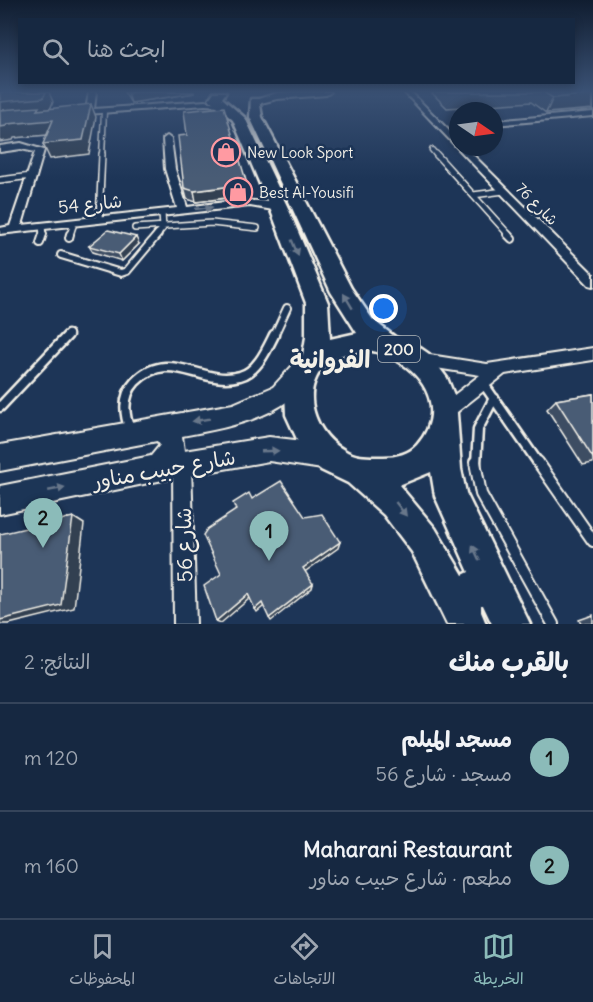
<!DOCTYPE html>
<html lang="ar">
<meta charset="utf-8">
<style>
body{margin:0;font-family:Delius,"Playpen Sans Arabic",sans-serif;background:#23344c;color:#f1f3f6;direction:rtl}
.compass{position:absolute;left:449px;top:102px;width:54px;height:54px;border-radius:50%;background:#162841;box-shadow:0 3px 9px #0003;rotate:103deg}
.you{position:absolute;left:384px;top:309px;width:21px;height:21px;margin:-15px;border:4px solid #fff;border-radius:50%;background:#1a73e8;box-shadow:0 0 0 9px #1a73e833}
.badge{display:grid;place-items:center;width:39px;height:39px;border-radius:50%;background:#8bbbb9;color:#111;font-size:20px;font-weight:700}
.pin{position:absolute;translate:-50% -50px;filter:drop-shadow(0 2px 3px #0008)}
.pin::after{content:'';position:absolute;top:32px;width:21px;height:18px;background:inherit;clip-path:polygon(0 0,100% 0,50% 100%)}
.list{margin:0;padding:0;list-style:none}
h2{display:flex;justify-content:space-between;align-items:center;height:78px;margin:0;padding:0 24px;font-size:26px}
h2 small{font-size:20px;font-weight:400;color:#9ea6b1}
.list li{display:grid;grid-template-columns:39px 1fr auto;gap:18px;align-items:center;box-sizing:border-box;height:108px;padding:0 24px;border-top:2px solid #35445a}
.list b{display:block;font-size:22px;white-space:nowrap}
.list p{margin:0;font-size:20px;white-space:nowrap;color:#9ea6b1}
.list em{font-size:20px;font-style:normal;color:#9ea6b1}
.icon{flex:none;width:33px;height:33px;fill:none;stroke:currentColor;stroke-width:2;stroke-linecap:round;stroke-linejoin:round}
.map{position:relative;flex:none;width:593px;height:624px;overflow:hidden;direction:ltr}
.search{position:absolute;background:#162841;box-shadow:0 3px 9px #0003;left:18px;right:18px;top:18px;height:66px;display:flex;align-items:center;gap:15px;box-sizing:border-box;padding:0 21px;border-radius:0px;color:#9ea6b1;font-size:22px}
.sheet{height:294px;background:#162841}
nav{display:flex;justify-content:space-around;align-items:center;box-sizing:border-box;height:84px;border-top:2px solid #35445a;background:#162841;font-size:16px;color:#9ea6b1}
nav a{display:grid;justify-items:center;gap:3px}
nav .on{color:#8bbbb9}
.map>svg:first-child{display:block}
.lines{fill:none;stroke-linecap:round;stroke-linejoin:round}
.lane-far4-casing{stroke:#f4f1e8;stroke-width:7}
.lane-far3-casing{stroke:#f4f1e8;stroke-width:8}
.lane-far2-casing{stroke:#f4f1e8;stroke-width:10}
.lane-far1-casing{stroke:#f4f1e8;stroke-width:13}
.lane-casing{stroke:#f4f1e8;stroke-width:14}
.street-casing{stroke:#f4f1e8;stroke-width:4}
.secondary-casing{stroke:#f4f1e8;stroke-width:4}
.primary-casing{stroke:#f4f1e8;stroke-width:5}
.lane-far4{stroke:#1d3557;stroke-width:4}
.lane-far3{stroke:#1d3557;stroke-width:5}
.lane-far2{stroke:#1d3557;stroke-width:6}
.lane-far1{stroke:#1d3557;stroke-width:8}
.lane{stroke:#1d3557;stroke-width:10}
.street{fill:#1d3557;fill-rule:evenodd}
.secondary{fill:#1d3557;fill-rule:evenodd}
.primary{fill:#1d3557;fill-rule:evenodd}
.wall{fill:#3e4e64;stroke:#f4f1e8;stroke-width:1.5}
.shaded-wall{fill:#324051;stroke:#f4f1e8;stroke-width:1.5}
.building{fill:#485b74;stroke:#f4f1e8;stroke-width:1.5}
.oneway{fill:#68778a}
.labels{text-anchor:middle;dominant-baseline:central;stroke-width:5;stroke-linejoin:round;paint-order:stroke}
.far-poi-label{font-size:15px;fill:#f4f1e8;stroke:#1d3557;text-anchor:start}
.far-street-label{font-size:15px;fill:#f4f1e8;stroke:#1d3557}
.shield{fill:#1d3557;stroke:#b4b9bc;stroke-width:1.5}
.shield-label{font-size:16px;font-weight:bold;fill:#f4f1e8}
.street-label{font-size:18px;fill:#f4f1e8;stroke:#1d3557}
.near-street-label{font-size:21px;fill:#f4f1e8;stroke:#1d3557}
.district-label{font-size:24px;font-weight:bold;fill:#f4f1e8;stroke:#1d3557}
</style>
<div class="map">
<svg width="593" height="624" viewBox="0 0 593 624">
<rect width="100%" height="100%" fill="#1d3557"/>
<filter id="ink" filterUnits="userSpaceOnUse"><feTurbulence type="fractalNoise" baseFrequency=".0167" numOctaves="2"/><feDisplacementMap in="SourceGraphic" scale="12" xChannelSelector="R" yChannelSelector="G"/><feConvolveMatrix kernelMatrix="1 2 1 2 8 2 1 2 1" color-interpolation-filters="sRGB"/></filter>
<g filter="url(#ink)">
<g class="lines">
<g class="lane-far4-casing">
<path id="lane-far4" d="M432,150L437,156
M102,156L104,111"/>
</g>
<g class="lane-far3-casing">
<path id="lane-far3" d="M436,154L509,235
M0,180L31,176
M473,195L504,191
M99,220L102,154
M42,226L43,235
M135,228L212,223L257,228
M70,235L74,223
M157,235L163,228L162,213"/>
</g>
<g class="lane-far2-casing">
<path id="lane-far2" d="M507,234L512,239
M69,238L70,234
M40,243L43,234
M61,255L121,273L127,271L158,234
M67,336L69,334
M274,336L287,308"/>
</g>
<g class="lane-far1-casing">
<path id="lane-far1" d="M483,383L539,464
M0,407L68,335
M130,430C124,414 122,396 135,382C170,346 201,387 240,376C257,372 267,349 274,335
M476,464L478,429L494,398"/>
</g>
<g class="lane-casing">
<path id="lane" d="M475,462L481,494L553,624
M538,462L593,541"/>
</g>
<g class="street-casing">
<path id="street" d="M89,92H96L94,109L205,101L224,104L220,106L205,105L74,115V111L86,110Z
M404,92H411L458,140V147H465L593,274V286L589,285Z
M593,112V116L494,125V121Z
M167,136L171,139L175,169L187,207C210,204 266,194 284,208L279,211L250,206L0,234V228L10,226L35,152L21,149L0,152V146L21,143L44,150L22,225L177,208L165,169L163,139Z
M593,348V360L505,374L452,416L446,419L440,416L438,411L440,406L480,375L417,365L412,363L410,359L412,355L417,353L487,364Z
M182,456L188,459L191,465L196,624H174L173,465L176,459Z"/>
</g>
<g class="secondary-casing">
<path id="secondary" d="M292,92H331L326,95L277,99L257,104L252,101L277,93Z
M302,362L310,364L313,371C290,418 228,427 182,436L184,451L269,437L329,444L338,448L342,457L338,466L329,470L269,461L158,481L0,514V486L151,456L160,445L157,441L0,471V445L233,404L273,387L294,364Z"/>
</g>
<g class="primary-casing">
<path id="primary" d="M214,92H226L222,98L245,118L288,208L328,303L330,339L357,333L331,292L250,117L251,99H259L262,117L351,288L373,320L395,337L416,345L429,354L447,378L456,400L461,469L466,493L530,624H492L483,605H481V612L486,624H447L412,552L384,515L348,483L321,470L302,450L286,415L285,390L299,359L303,355L306,337V303L270,208L233,120L209,99ZM368,350C412,357 454,403 417,445C409,454 396,457 384,457C369,457 356,458 344,450C309,430 297,378 337,357C345,353 358,352 368,350ZM431,472L435,496L469,572L463,575L435,528L399,485Z"/>
</g>
<use href="#lane-far4" class="lane-far4"/>
<use href="#lane-far3" class="lane-far3"/>
<use href="#lane-far2" class="lane-far2"/>
<use href="#lane-far1" class="lane-far1"/>
<use href="#lane" class="lane"/>
<use href="#street" class="street"/>
<use href="#secondary" class="secondary"/>
<use href="#primary" class="primary"/>
</g>
<path class="wall" d="M124,92H194V93L131,103Z
M431,92H593V109L546,113L531,102L447,108Z
M184,188L248,195L196,202L187,199Z
M139,244L122,261L93,252L89,246Z
M593,394V463L583,465L547,409L556,400Z
M593,615V624H581L579,620Z"/>
<path class="shaded-wall" d="M46,92H49L53,102L49,112L59,134L14,138L13,140L0,142V102Z
M135,92H194V93L131,103L128,93Z
M593,94V109L546,113L553,98Z
M91,104L96,117L89,154L50,159L43,144Z
M247,184L248,195L196,202L194,191Z
M136,237L139,244L122,261L119,254Z
M73,517L84,524L74,608L9,624H0V620Z
M340,542L338,548L303,573V568Z
M313,584L312,588L271,621L269,618Z
M248,594L250,598L221,623L216,621Z
M262,603L264,606L257,612L255,609Z"/>
<path class="building" d="M0,92H46L43,98L0,102Z
M543,92H593V94L553,98Z
M91,104L83,140L43,144L53,120L7,124L6,126L0,127V110L39,107L37,110Z
M224,107L247,184L194,191L184,188L178,136L187,135L184,111Z
M108,230L136,237L119,254L89,246Z
M593,394V458L556,400Z
M281,481L305,517L322,514L340,542L303,568L313,584L269,618L262,603L255,609L248,594L216,621L204,586L221,574L203,535L207,529L236,510L233,503L249,493L252,499Z
M73,517L61,605L0,620V534Z"/>
<defs><path id="oneway-solid" d="M-6-.8H1V-3.2L6.5 0L1 3.2V.8H-6Z" transform="scale(1.5)"/></defs>
<g class="oneway">
<use href="#oneway-solid" transform="translate(204 208) rotate(-6)"/>
<use href="#oneway-solid" transform="translate(295 248) rotate(68)"/>
<use href="#oneway-solid" transform="translate(348 301) rotate(-121)"/>
<use href="#oneway-solid" transform="translate(201 420) rotate(171)"/>
<use href="#oneway-solid" transform="translate(270 451) rotate(-2)"/>
<use href="#oneway-solid" transform="translate(57 489) rotate(-11)"/>
<use href="#oneway-solid" transform="translate(401 509) rotate(52)"/>
<use href="#oneway-solid" transform="translate(476 553) rotate(-115)"/>
</g>
</g>
<linearGradient id="sky" x2="0" y2="1"><stop stop-color="#101d30"/><stop offset="0.51" stop-color="#3a5174"/><stop offset="1" stop-color="#3a5174" stop-opacity="0"/></linearGradient>
<rect width="593" height="179" fill="url(#sky)"/>
<defs>
<g id="shop-ring" transform="scale(1.5)"><circle r="9.5" fill="#1d3557" stroke="#ff9aa2" stroke-width="1.5"/><path d="M-5-2.5h2.3a2.7 3.5 0 0 1 5.4 0H5L5.5 6h-11ZM-1.5-2.5h3a1.5 2.3 0 0 0-3 0Z" fill="#ff9aa2"/></g>
</defs>
<g fill-rule="evenodd">
<use href="#shop-ring" x="226" y="152"/>
<use href="#shop-ring" x="238" y="192"/>
</g>
<g class="labels">
<g class="far-poi-label">
<text x="247" y="152">New Look Sport</text>
<text x="259" y="192">Best Al-Yousifi</text>
</g>
<g class="far-street-label">
<text transform="translate(537 204) rotate(45)">شارع 76</text>
</g>
<rect class="shield" x="378" y="336" width="42" height="26" rx="4.5"/>
<g class="shield-label">
<text x="399" y="349">200</text>
</g>
<g class="street-label">
<text transform="translate(90 204) rotate(-6)">شارع 54</text>
</g>
<g class="near-street-label">
<text transform="translate(164 469) rotate(-10)">شارع حبيب مناور</text>
<text transform="translate(184 545) rotate(-91)">شارع 56</text>
</g>
<g class="district-label">
<text x="330" y="359">الفروانية</text>
</g>
</g>
</svg>
<svg class="compass" viewBox="-18 -18 36 36"><path d="M0-13l5 13h-10z" fill="#e53935"/><path d="M0 13l5-13h-10z" fill="#9ea6b1"/></svg>
<div class="you"></div>
<div class="pin badge" style="left:269px;top:561px">1</div>
<div class="pin badge" style="left:43px;top:548px">2</div>
<div class="search"><svg class="icon" aria-label="search" viewBox="0 0 24 24"><circle cx="10" cy="10" r="6"/><path d="M15 15l6 6"/></svg>ابحث هنا</div>
</div>
<section class="sheet">
<h2>بالقرب منك<small>النتائج: 2</small></h2>
<ul class="list">
<li><span class="badge">1</span><div><b>مسجد الميلم</b><p>مسجد · شارع 56</p></div><em>120 m</em></li>
<li><span class="badge">2</span><div><b>Maharani Restaurant</b><p>مطعم · شارع حبيب مناور</p></div><em>160 m</em></li>
</ul>
</section>
<nav>
<a class="on"><svg class="icon" aria-label="map" viewBox="0 0 24 24"><path d="M3 6l6-2 6 2 6-2v14l-6 2-6-2-6 2zM9 4v14M15 6v14"/></svg>الخريطة</a>
<a><svg class="icon" aria-label="directions" viewBox="0 0 24 24"><path d="M12 3l9 9-9 9-9-9zM9 14v-3h6M13 9l2 2-2 2"/></svg>الاتجاهات</a>
<a><svg class="icon" aria-label="saved" viewBox="0 0 24 24"><path d="M7 4h10v16l-5-4-5 4z"/></svg>المحفوظات</a>
</nav>
